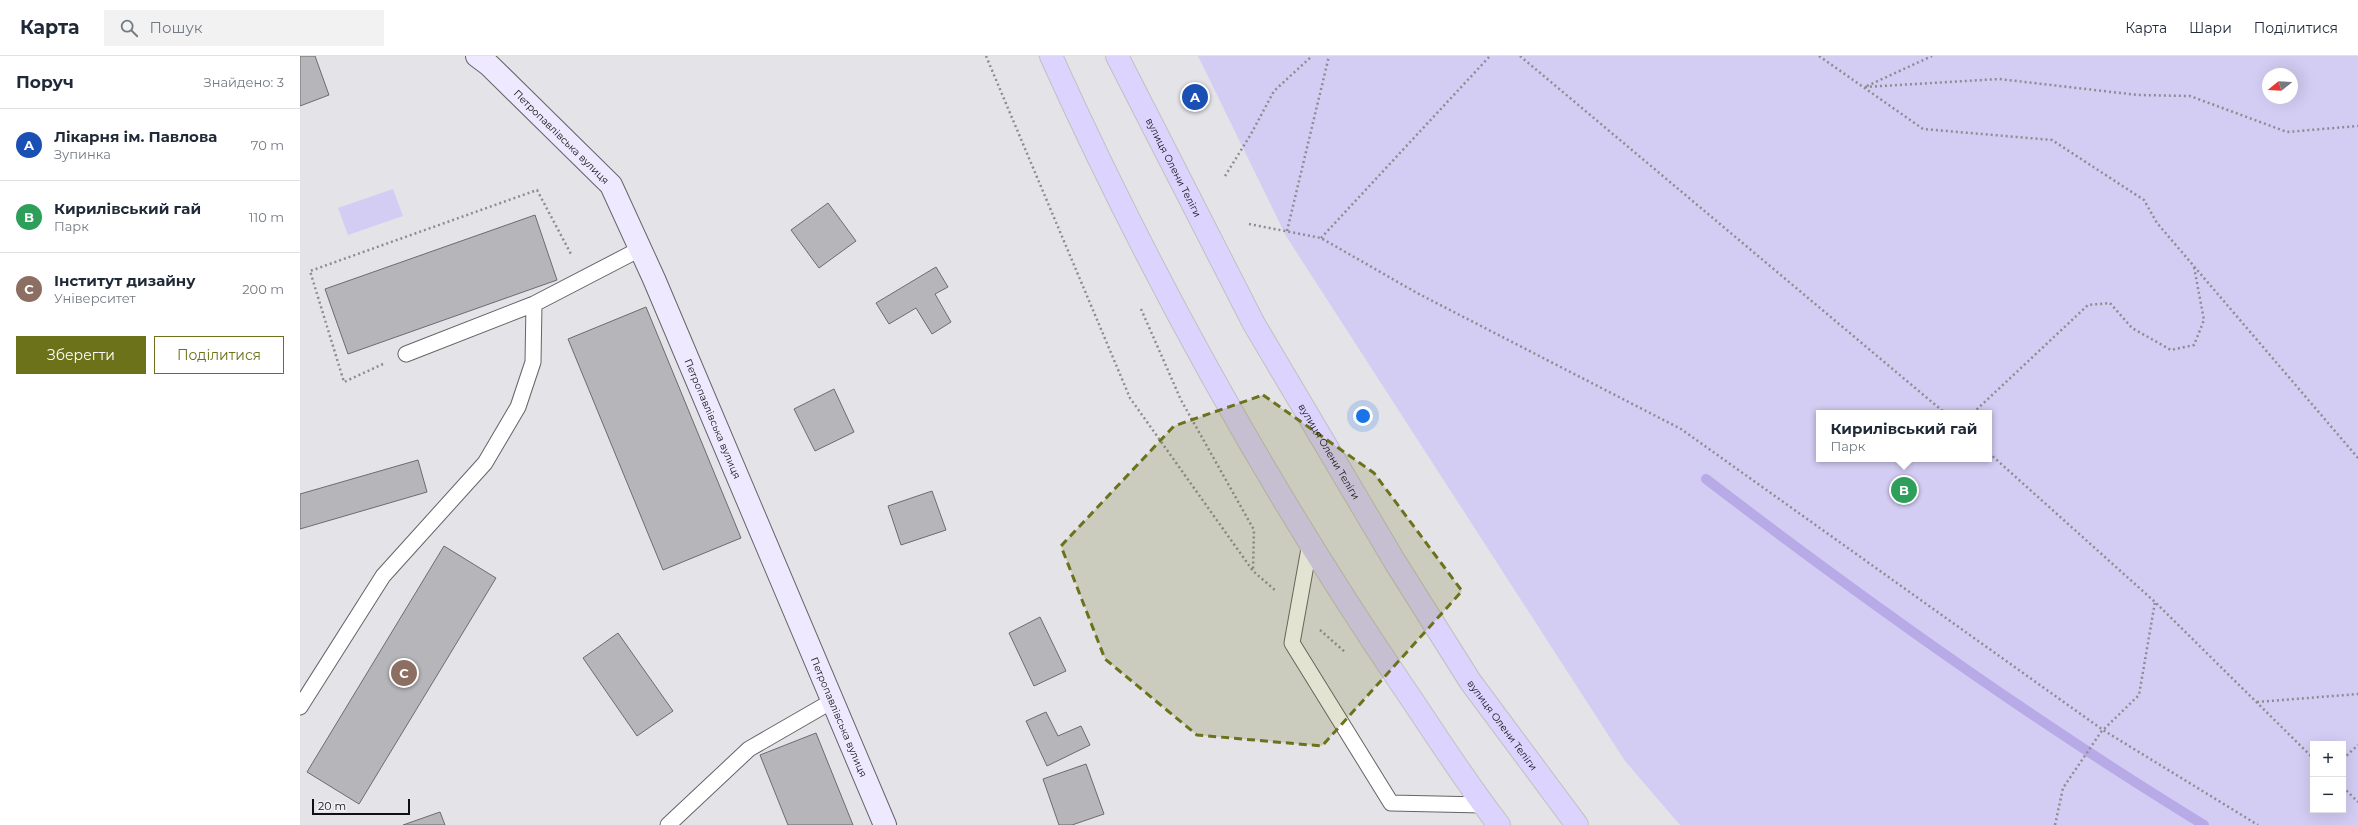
<!DOCTYPE html>
<html lang="uk">
<meta charset="utf-8">
<style>
body{margin:0;font-family:Montserrat,sans-serif;background:#f2f2f3;color:#1f2937}
.controls{position:absolute;right:12px;bottom:12px;display:grid;overflow:hidden;border-radius:0px;box-shadow:0 4px 16px #0002}
.controls button{width:36px;height:36px;display:grid;place-items:center;padding:0;border:0;border-bottom:1px solid #e0e1e3;background:#fff;color:#1f2937;font:20px sans-serif}
.compass{position:absolute;left:1962px;top:12px;width:36px;height:36px;border-radius:50%;background:#fff;box-shadow:0 4px 16px #0002;rotate:252deg}
.scale{position:absolute;left:12px;bottom:10px;width:98px;box-sizing:border-box;padding-left:4px;border:2px solid #101011;border-top:0;font-size:11px;line-height:14px;white-space:nowrap;color:#101011;-webkit-text-stroke:3px #f1f0f6;paint-order:stroke}
.you{position:absolute;left:1063px;top:360px;width:14px;height:14px;margin:-10px;border:3px solid #fff;border-radius:50%;background:#1a73e8;box-shadow:0 0 0 6px #1a73e833}
.badge{display:grid;place-items:center;width:26px;height:26px;border-radius:50%;background:#6c721a;color:#fff;font-size:13px;font-weight:700}
.pin{position:absolute;translate:-50% -50%;border:2px solid #fff;box-shadow:0 1px 4px #0006}
.popup{position:absolute;left:1516px;top:354px;width:176px;height:52px;box-sizing:border-box;display:grid;place-content:center;border-radius:0px;background:#fff;filter:drop-shadow(0 1px 3px #0005);font-size:13px;white-space:nowrap;color:#747a83}
.popup b{font-size:15px;color:#1f2937}
.popup::after{content:'';position:absolute;left:50%;top:100%;margin-left:-8px;border:8px solid transparent;border-top-color:#fff}
.list{margin:0;padding:0;list-style:none}
h2{display:flex;justify-content:space-between;align-items:center;height:52px;margin:0;padding:0 16px;font-size:17px}
h2 small{font-size:13px;font-weight:400;color:#747a83}
.list li{display:grid;grid-template-columns:26px 1fr auto;gap:12px;align-items:center;box-sizing:border-box;height:72px;padding:0 16px;border-top:1px solid #e0e1e3}
.list b{display:block;font-size:15px;white-space:nowrap}
.list p{margin:0;font-size:13px;white-space:nowrap;color:#747a83}
.list em{font-size:13px;font-style:normal;color:#747a83}
.actions{display:flex;gap:8px;padding:12px 16px}
.actions a{flex:1;padding:9px 0;border:1px solid #6c721a;border-radius:0px;text-align:center;font-size:14px;color:#6c721a}
.actions .main{background:#6c721a;color:#fff}
.icon{flex:none;width:22px;height:22px;fill:none;stroke:currentColor;stroke-width:2;stroke-linecap:round;stroke-linejoin:round}
.map{position:relative;flex:none;width:2058px;height:769px;overflow:hidden}
header{display:flex;align-items:center;gap:24px;box-sizing:border-box;height:56px;padding:0 20px;background:#fff;border-bottom:1px solid #e0e1e3}
header strong{font-size:19px}
nav{display:flex;gap:22px;margin-inline-start:auto;font-size:14px}
.search{width:280px;height:36px;background:#f2f2f3;display:flex;align-items:center;gap:10px;box-sizing:border-box;padding:0 14px;border-radius:0px;color:#747a83;font-size:15px}
main{display:flex}
aside{flex:1;background:#fff}
.map>svg:first-child{display:block}
.green{fill:#d3ccf3;fill-rule:evenodd}
.lines{fill:none;stroke-linecap:round;stroke-linejoin:round}
.stream{stroke:#b7aae7;stroke-width:10}
.building{fill:#b6b5ba;stroke:#6c6c70}
.lane-casing{stroke:#646468;stroke-width:17}
.secondary-casing{stroke:#646468;stroke-width:24}
.primary-casing{stroke:#c1c1c1;stroke-width:24}
.path{stroke:#8d8d90;stroke-width:2.5;stroke-dasharray:2 3;stroke-linecap:butt}
.lane{stroke:#fff;stroke-width:15}
.secondary{stroke:#eee9ff;stroke-width:22}
.primary{stroke:#dcd3ff;stroke-width:22}
.marked{fill:#6c721a;fill-opacity:0.2;stroke:#6c721a;stroke-width:3;stroke-dasharray:8 5;stroke-linejoin:round}
.labels{text-anchor:middle;dominant-baseline:central;stroke-width:3;stroke-linejoin:round;paint-order:stroke}
.street-label{font-size:10px;fill:#101011;stroke:#f1f0f6}
</style>
<header>
<strong>Карта</strong>
<div class="search"><svg class="icon" aria-label="search" viewBox="0 0 24 24"><circle cx="10" cy="10" r="6"/><path d="M15 15l6 6"/></svg>Пошук</div>
<nav><a>Карта</a><a>Шари</a><a>Поділитися</a></nav>
</header>
<main>
<aside>
<h2>Поруч<small>Знайдено: 3</small></h2>
<ul class="list">
<li><span class="badge" style="background:#1a4fb4">A</span><div><b>Лікарня ім. Павлова</b><p>Зупинка</p></div><em>70 m</em></li>
<li><span class="badge" style="background:#2e9e5b">B</span><div><b>Кирилівський гай</b><p>Парк</p></div><em>110 m</em></li>
<li><span class="badge" style="background:#8d6e63">C</span><div><b>Інститут дизайну</b><p>Університет</p></div><em>200 m</em></li>
</ul>
<div class="actions"><a class="main">Зберегти</a><a>Поділитися</a></div>
</aside>
<div class="map">
<svg width="2058" height="769" viewBox="0 0 2058 769">
<rect width="100%" height="100%" fill="#e4e3e8"/>
<path class="green" d="M898,0H2058V769H1380L1325,705L986,180ZM1968,18H1992V42H1968ZM1519,357H1689V403H1519ZM2013,688H2043V754H2013Z
M93,133L103,160L48,179L38,152Z"/>
<g class="lines">
<path class="stream" d="M1406,423C1567,546 1732,664 1904,769"/>
</g>
<path class="building" d="M0,0H15L29,39L0,50Z
M528,147L556,185L519,212L491,174Z
M235,159L257,224L48,298L25,233Z
M636,211L648,231L635,238L651,266L632,278L616,252L589,268L576,247Z
M346,251L441,482L363,514L268,283Z
M534,333L554,376L515,395L494,353Z
M118,404L127,436L0,473V438Z
M632,435L646,474L601,489L588,450Z
M144,490L196,522L59,748L7,716Z
M740,561L766,615L734,630L709,577Z
M318,577L373,655L337,680L283,602Z
M746,656L758,680L781,670L790,689L747,710L726,665Z
M516,677L553,769H488L460,699Z
M786,708L804,758L772,769H759L743,723Z
M140,756L145,769H103Z"/>
<g class="lines">
<g class="lane-casing">
<path id="lane" d="M106,298L234,248L340,193
M1010,487L992,587L1091,747L1183,749
M0,651L83,520L185,407L218,351L233,306L234,248
M368,769L449,693L534,644"/>
</g>
<g class="secondary-casing">
<g id="secondary">
<path id="s1" d="M177,0L189,9L311,129L354,223L585,769"/>
</g>
</g>
<g class="primary-casing">
<g id="primary">
<path d="M751,0C850,219 967,430 1102,629C1134,676 1164,724 1199,769"/>
<path id="s2" d="M817,0L954,268L1095,506L1170,625L1277,769"/>
</g>
</g>
<path class="path" d="M686,0L830,342L953,515L976,535
M1220,0L1645,357
M1519,0L1623,73L1752,84L1844,144L1857,167L2058,402
M1567,30L1632,0
M1565,31L1699,23L1838,39L1890,40L1987,76L2058,70
M925,120L951,78L974,35L1012,0
M949,168L1021,182L1117,237L1381,373L1803,674L1958,769
M987,175L1029,0
M1021,182L1190,0
M841,253L881,344L954,474L953,514
M83,308L44,326L10,215L237,134L272,200
M1673,357L1788,249L1810,247L1832,272L1871,294L1894,289L1904,264L1894,211
M1689,397L1855,546L2013,702
M1020,574L1045,596
M1957,646L2058,638
M2043,703L2058,689
M2043,731L2058,746
M1755,769L1763,732L1801,676L1839,639L1855,546"/>
<use href="#lane" class="lane"/>
<use href="#secondary" class="secondary"/>
<use href="#primary" class="primary"/>
</g>
<path class="marked" d="M963,339L1074,417L1162,535L1022,690L897,679L805,603L761,490L874,370Z"/>
<g class="labels">
<g class="street-label">
<text stroke="none"><textPath href="#s1" startOffset="117">Петропавлівська вулиця</textPath></text>
<text stroke="none"><textPath href="#s2" startOffset="125">вулиця Олени Теліги</textPath></text>
<text stroke="none"><textPath href="#s1" startOffset="441">Петропавлівська вулиця</textPath></text>
<text stroke="none"><textPath href="#s2" startOffset="449">вулиця Олени Теліги</textPath></text>
<text stroke="none"><textPath href="#s1" startOffset="765">Петропавлівська вулиця</textPath></text>
<text stroke="none"><textPath href="#s2" startOffset="773">вулиця Олени Теліги</textPath></text>
</g>
</g>
</svg>
<div class="controls">
<button>+</button>
<button>−</button>
</div>
<svg class="compass" viewBox="-18 -18 36 36"><path d="M0-13l5 13h-10z" fill="#e53935"/><path d="M0 13l5-13h-10z" fill="#747a83"/></svg>
<div class="scale">20 m</div>
<div class="you"></div>
<div class="pin badge" style="left:895px;top:41px;background:#1a4fb4">A</div>
<div class="pin badge" style="left:1604px;top:434px;background:#2e9e5b">B</div>
<div class="popup"><b>Кирилівський гай</b>Парк</div>
<div class="pin badge" style="left:104px;top:617px;background:#8d6e63">C</div>
</div>
</main>
